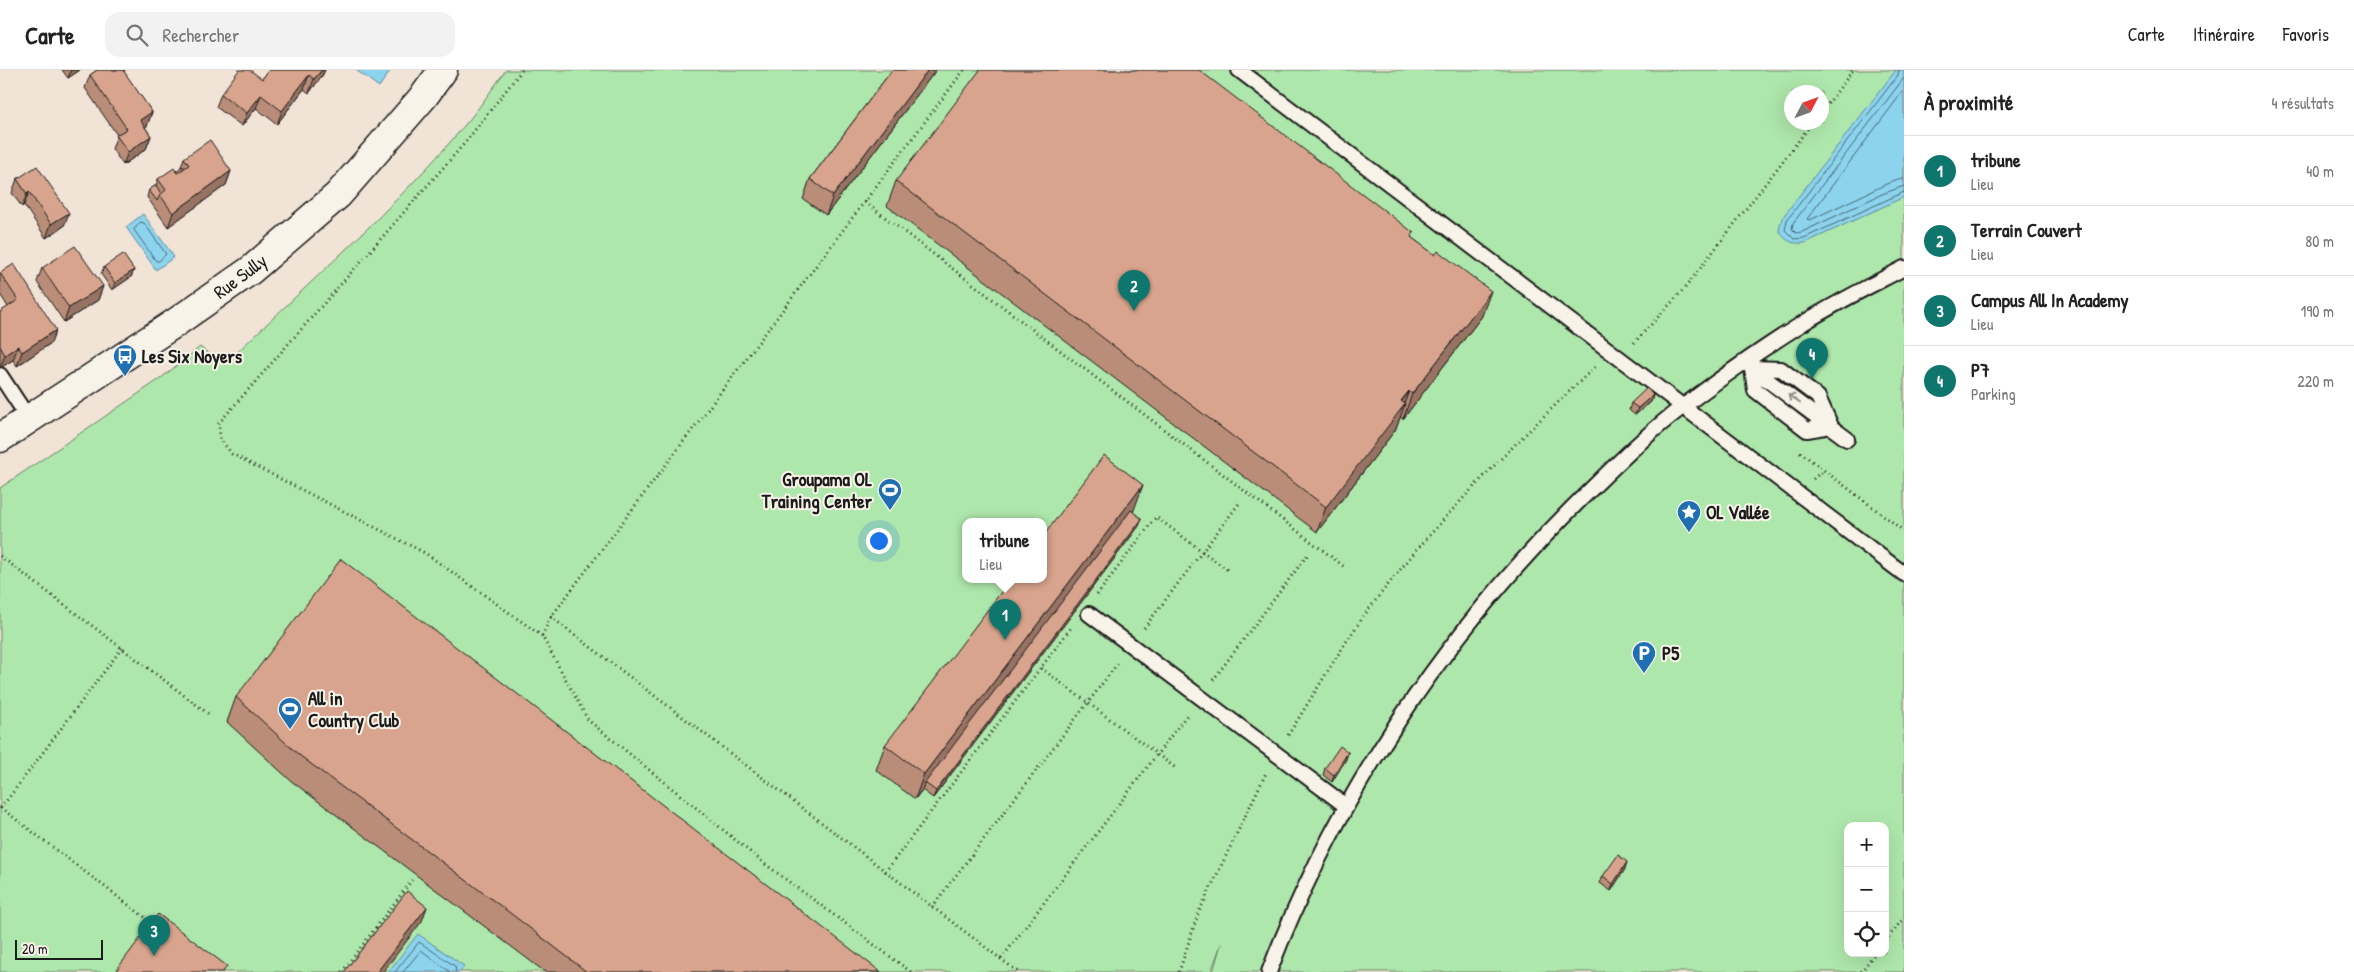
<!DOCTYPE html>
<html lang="fr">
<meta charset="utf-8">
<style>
body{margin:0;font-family:"Patrick Hand",sans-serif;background:#f2f2f2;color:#222}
.controls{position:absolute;right:15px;bottom:15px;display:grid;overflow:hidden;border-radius:10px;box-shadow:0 5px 20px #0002}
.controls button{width:45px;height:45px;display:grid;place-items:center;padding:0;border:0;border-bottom:1px solid #e0e0e0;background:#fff;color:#222;font:25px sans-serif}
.compass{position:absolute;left:1784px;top:15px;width:45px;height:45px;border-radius:50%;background:#fff;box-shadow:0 5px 20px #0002;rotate:49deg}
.scale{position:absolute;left:15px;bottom:12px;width:88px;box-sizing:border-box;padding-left:5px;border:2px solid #1c1c1c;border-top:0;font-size:14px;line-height:18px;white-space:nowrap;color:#1c1c1c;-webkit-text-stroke:4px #f7f3e8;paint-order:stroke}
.you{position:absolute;left:878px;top:470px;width:18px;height:18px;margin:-12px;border:4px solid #fff;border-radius:50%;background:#1a73e8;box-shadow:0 0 0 8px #1a73e833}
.badge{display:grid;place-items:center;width:32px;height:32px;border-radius:50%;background:#0f766e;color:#fff;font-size:16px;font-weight:700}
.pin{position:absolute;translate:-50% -41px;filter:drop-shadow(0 1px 2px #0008)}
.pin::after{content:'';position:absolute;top:26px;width:18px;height:15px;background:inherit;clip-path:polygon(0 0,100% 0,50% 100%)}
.popup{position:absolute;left:962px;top:448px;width:85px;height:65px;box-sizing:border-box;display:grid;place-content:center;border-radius:10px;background:#fff;filter:drop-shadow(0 1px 4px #0005);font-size:16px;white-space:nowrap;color:#767676}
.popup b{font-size:19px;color:#222}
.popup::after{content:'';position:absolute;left:50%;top:100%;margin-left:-10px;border:10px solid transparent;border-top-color:#fff}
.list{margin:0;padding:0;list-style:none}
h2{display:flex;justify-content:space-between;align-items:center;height:65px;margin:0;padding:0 20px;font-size:21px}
h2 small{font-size:16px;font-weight:400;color:#767676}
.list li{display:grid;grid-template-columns:32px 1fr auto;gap:15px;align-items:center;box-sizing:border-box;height:70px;padding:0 20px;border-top:1px solid #e0e0e0}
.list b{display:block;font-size:19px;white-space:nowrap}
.list p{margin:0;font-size:16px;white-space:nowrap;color:#767676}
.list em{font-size:16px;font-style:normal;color:#767676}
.icon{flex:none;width:28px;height:28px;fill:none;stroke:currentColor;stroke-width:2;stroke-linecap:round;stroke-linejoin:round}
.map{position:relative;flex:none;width:1904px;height:902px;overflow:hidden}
header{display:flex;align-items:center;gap:30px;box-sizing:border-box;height:70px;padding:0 25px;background:#fff;border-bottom:1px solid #e0e0e0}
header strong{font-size:24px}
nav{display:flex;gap:28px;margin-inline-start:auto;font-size:18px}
.search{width:350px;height:45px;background:#f2f2f2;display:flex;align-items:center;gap:12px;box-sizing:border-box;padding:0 18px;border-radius:15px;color:#767676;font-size:19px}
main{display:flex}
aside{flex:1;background:#fff}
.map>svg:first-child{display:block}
.green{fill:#aee7ab;stroke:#658264;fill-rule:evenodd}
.water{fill:#8cd3ee;stroke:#5f8a9a}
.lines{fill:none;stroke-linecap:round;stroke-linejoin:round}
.shore{stroke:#496570;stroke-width:1}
.lane-casing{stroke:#1c1c1c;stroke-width:18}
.street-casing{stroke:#1c1c1c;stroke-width:31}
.path{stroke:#1c1c1c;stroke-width:3;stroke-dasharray:1 4;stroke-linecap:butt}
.lane{stroke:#f7f3e8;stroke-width:14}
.street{stroke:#f7f3e8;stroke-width:28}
.wall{fill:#ba8d79;stroke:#1c1c1c}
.shaded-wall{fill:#977363;stroke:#1c1c1c}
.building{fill:#d8a48d;stroke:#1c1c1c}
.oneway{stroke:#94928c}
.labels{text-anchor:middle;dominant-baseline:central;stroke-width:4;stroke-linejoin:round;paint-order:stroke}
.street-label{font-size:19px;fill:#1c1c1c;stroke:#f7f3e8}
.poi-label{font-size:19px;font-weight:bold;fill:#1c1c1c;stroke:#f7f3e8;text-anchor:start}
</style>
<header>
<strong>Carte</strong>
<div class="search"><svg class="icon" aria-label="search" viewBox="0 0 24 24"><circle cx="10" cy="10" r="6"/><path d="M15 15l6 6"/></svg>Rechercher</div>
<nav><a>Carte</a><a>Itinéraire</a><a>Favoris</a></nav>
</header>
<main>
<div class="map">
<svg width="1904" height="902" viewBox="0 0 1904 902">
<rect width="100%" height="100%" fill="#f1e3d6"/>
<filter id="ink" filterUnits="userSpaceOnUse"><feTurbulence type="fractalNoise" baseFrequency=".02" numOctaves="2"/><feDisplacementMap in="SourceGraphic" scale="10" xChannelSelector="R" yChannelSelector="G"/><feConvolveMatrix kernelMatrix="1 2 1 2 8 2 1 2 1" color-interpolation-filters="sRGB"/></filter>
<g filter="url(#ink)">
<path class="green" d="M506,0H1904V902H1213L1221,874L1211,902H0V418L160,309L200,277L224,295C307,214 396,138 470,49C483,33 494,16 506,0ZM1792,22H1822V52H1792ZM966,451H1044V509H966ZM1848,756H1885V883H1848Z"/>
<path class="water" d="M356,0H388L390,1L379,17Z
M1896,0H1904V127L1805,173C1792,174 1786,172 1779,160L1782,148Z
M143,144L174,187L156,200L126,157Z
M418,864L464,896L460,902H388Z"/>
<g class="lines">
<path class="shore" d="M1899,0L1898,5L1787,150L1785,160L1794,169L1804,168L1904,122
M1904,8L1793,153L1792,159L1796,163L1802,162L1882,124L1904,116
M1904,20L1807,149L1810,150L1895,110L1904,109
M141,152L144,153L166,184L159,191H156L134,160Z
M395,902L419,872L455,896L456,902
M403,902L421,880L450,902"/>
<g class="lane-casing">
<path id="lane" d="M1239,0L1904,504
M1751,298L1847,369
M1752,298L1781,299L1818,327L1831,356L1807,360L1755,320Z
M0,305L29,349
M1089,544L1346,736
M1269,902C1337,724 1445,564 1580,430C1614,397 1647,363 1685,335C1721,308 1759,281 1797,257C1831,235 1868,217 1904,198"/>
</g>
<g class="street-casing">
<path id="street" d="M0,368L175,253L251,200L338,125L424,26L443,0"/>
</g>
<path class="path" d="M522,0L464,74L219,353L220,369L232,384L425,483L542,566L588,650L765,794L911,902
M964,0L551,547L1018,902
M1822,42L1853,0
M865,132L1346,498
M1634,273L1685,218L1813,52
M1800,382L1904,461
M1813,409L1824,400
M0,486L210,645
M1097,525L1156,447L1229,501
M1144,558L1241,431
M542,566L551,547
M122,578L1,738L155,855
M1041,598L1177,699
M1213,610L1309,483
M1288,665C1316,622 1341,576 1372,535C1439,448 1516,372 1595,297
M885,802L1071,558
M932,837L1118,593
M1885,871L1904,848
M1001,889L1187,645
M342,902L412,810
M1179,902L1198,844L1266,703
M1861,902L1875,883"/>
<use href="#lane" class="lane"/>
<use href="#street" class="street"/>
</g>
<path class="wall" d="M62,0H80L68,8Z
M97,0H125L124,3L152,42L147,56L145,57L151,66L146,79L123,95L112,79L117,65L85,18L90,5Z
M269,0H325L322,6L309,23L304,19L277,54L256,38L242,56L216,37L221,24L262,9Z
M892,0H936L826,145L803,129L810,109Z
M184,88L231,101L226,115L168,157L147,127L149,120L156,115L158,109L176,101L180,99Z
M17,109L64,156L46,168L24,135L22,137L12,123Z
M896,111L1412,168L1435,185L1482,246L1403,349L1400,347L1396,359L1317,462L887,136Z
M104,197L134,200L131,207L112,220L101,204Z
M42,198L103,216L98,230L64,252L37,212Z
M0,203L56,260L51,273L17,296L13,290L0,298V242L8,237L0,224Z
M1653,325L1651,332L1635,345L1629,340L1631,333Z
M1134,440L1133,442L1139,456L933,728L922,720L915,729L876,700L885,675Z
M236,627L881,902H545L290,710L227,652Z
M1348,682L1346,689L1332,712L1323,705L1325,698Z
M1625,799L1611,821L1600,813L1603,806Z"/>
<path class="shaded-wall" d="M71,0H80L68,8Z
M322,0H325L322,6L309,23L314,9Z
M928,0H936L826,145L833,126Z
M309,5L304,19L277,54L282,41Z
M261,25L256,38L242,56L247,43Z
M152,42L147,56L135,64L140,50Z
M151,66L146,79L123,95L128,82Z
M231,101L226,115L168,157L173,143Z
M29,122L24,135L22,137L27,124Z
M69,143L64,156L46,168L51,154Z
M134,200L131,207L112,220L115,213Z
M103,216L98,230L64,252L69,238Z
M1491,221L1482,246L1403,349L1412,324Z
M56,260L51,273L17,296L22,282Z
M18,276L13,290L0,298L5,285Z
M1409,321L1403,337L1405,334L1396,359L1317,462L1326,437Z
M1653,325L1651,332L1635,345L1638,338Z
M1143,415L1134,440L927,714L925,713L922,720L915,729L924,704Z
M1142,449L1139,456L933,728L936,721Z
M1348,682L1346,689L1332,712L1334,705Z
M1627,792L1625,799L1611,821L1613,814Z
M427,837L422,851L383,902H377Z"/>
<path class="building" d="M97,0H123L152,42L140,50L151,66L128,82L116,65L127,59L90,5Z
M239,0H250L262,9L269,0H322L314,9L309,5L282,41L261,25L247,43L221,24Z
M892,0H928L833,126L810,109Z
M980,0H1199L1414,163L1411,167L1435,185L1438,181L1491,221L1412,324L1409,321L1401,331L1405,334L1326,437L896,111Z
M210,70L231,101L173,143L160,125L166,120L158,109L174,98L177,103L189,95L184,88Z
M37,96L69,143L51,154L29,122L27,124L17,109Z
M183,96L184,98L177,103L176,101Z
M156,115L161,124L160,125L157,131L149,120Z
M75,176L103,216L69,238L42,198Z
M123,184L134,200L115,213L104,197Z
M14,194L56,260L22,282L18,276L5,285L0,276V242L18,230L0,203Z
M1647,318L1653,325L1638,338L1631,333Z
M1104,385L1143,415L924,704L885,675L1011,509H1044V465Z
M1131,440L1142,449L936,721L925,713Z
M341,489L877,899L881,902H587L514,846L299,685L236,627Z
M1340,676L1348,682L1334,705L1325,698Z
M1618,785L1627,792L1613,814L1603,806Z
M407,821L427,837L377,902H344Z
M158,844L227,896L223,902H115Z"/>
<defs><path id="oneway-shaft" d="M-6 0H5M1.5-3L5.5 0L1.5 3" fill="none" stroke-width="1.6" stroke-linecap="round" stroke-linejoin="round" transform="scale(1.25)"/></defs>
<use class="oneway" href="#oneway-shaft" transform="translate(1794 329) rotate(-144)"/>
</g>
<defs>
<g id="bus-pin" transform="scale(1.25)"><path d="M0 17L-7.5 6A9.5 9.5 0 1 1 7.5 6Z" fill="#1f6fb2" stroke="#f7f3e8"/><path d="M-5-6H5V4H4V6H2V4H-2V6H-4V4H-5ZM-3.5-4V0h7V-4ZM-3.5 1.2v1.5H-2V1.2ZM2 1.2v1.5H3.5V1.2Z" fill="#fff"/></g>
<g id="stadium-pin" transform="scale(1.25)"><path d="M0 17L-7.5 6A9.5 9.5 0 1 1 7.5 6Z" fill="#1f6fb2" stroke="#f7f3e8"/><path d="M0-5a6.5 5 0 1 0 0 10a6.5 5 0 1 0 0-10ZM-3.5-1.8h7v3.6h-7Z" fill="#fff"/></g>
<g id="sight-pin" transform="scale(1.25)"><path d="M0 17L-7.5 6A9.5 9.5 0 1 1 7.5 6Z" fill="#1f6fb2" stroke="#f7f3e8"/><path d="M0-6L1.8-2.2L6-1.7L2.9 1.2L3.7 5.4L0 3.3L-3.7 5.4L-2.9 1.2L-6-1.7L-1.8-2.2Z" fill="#fff"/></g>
<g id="parking-pin" transform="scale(1.25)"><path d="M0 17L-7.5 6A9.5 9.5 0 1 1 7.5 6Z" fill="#1f6fb2" stroke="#f7f3e8"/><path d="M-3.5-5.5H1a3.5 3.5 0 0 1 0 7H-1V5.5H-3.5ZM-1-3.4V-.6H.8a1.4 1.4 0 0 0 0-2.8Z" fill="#fff"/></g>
</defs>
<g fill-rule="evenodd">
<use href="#bus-pin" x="125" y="286"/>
<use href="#stadium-pin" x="890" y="420"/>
<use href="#sight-pin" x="1689" y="442"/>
<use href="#parking-pin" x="1644" y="583"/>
<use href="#stadium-pin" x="290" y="639"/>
</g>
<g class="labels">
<g class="street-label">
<text transform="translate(240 206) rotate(-37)">Rue Sully</text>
</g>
<g class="poi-label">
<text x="142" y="286">Les Six Noyers</text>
<text x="872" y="409" text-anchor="end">Groupama OL<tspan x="872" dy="22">Training Center</tspan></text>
<text x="1706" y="442">OL Vallée</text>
<text x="1662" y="583">P5</text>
<text x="308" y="628">All in<tspan x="308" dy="22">Country Club</tspan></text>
</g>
</g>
</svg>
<div class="controls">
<button>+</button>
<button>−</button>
<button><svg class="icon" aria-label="locate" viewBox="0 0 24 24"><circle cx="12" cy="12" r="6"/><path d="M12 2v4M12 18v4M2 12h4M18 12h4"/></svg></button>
</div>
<svg class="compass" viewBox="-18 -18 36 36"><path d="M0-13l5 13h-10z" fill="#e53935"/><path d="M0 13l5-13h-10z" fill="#767676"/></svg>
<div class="scale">20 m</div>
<div class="you"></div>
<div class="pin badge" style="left:1005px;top:570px">1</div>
<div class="popup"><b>tribune</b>Lieu</div>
<div class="pin badge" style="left:1134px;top:241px">2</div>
<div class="pin badge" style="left:154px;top:886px">3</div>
<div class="pin badge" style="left:1812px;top:309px">4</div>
</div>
<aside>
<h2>À proximité<small>4 résultats</small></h2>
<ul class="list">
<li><span class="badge">1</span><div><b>tribune</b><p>Lieu</p></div><em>40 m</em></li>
<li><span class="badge">2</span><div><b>Terrain Couvert</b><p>Lieu</p></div><em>80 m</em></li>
<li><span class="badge">3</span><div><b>Campus All In Academy</b><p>Lieu</p></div><em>190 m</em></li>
<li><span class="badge">4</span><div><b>P7</b><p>Parking</p></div><em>220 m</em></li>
</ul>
</aside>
</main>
